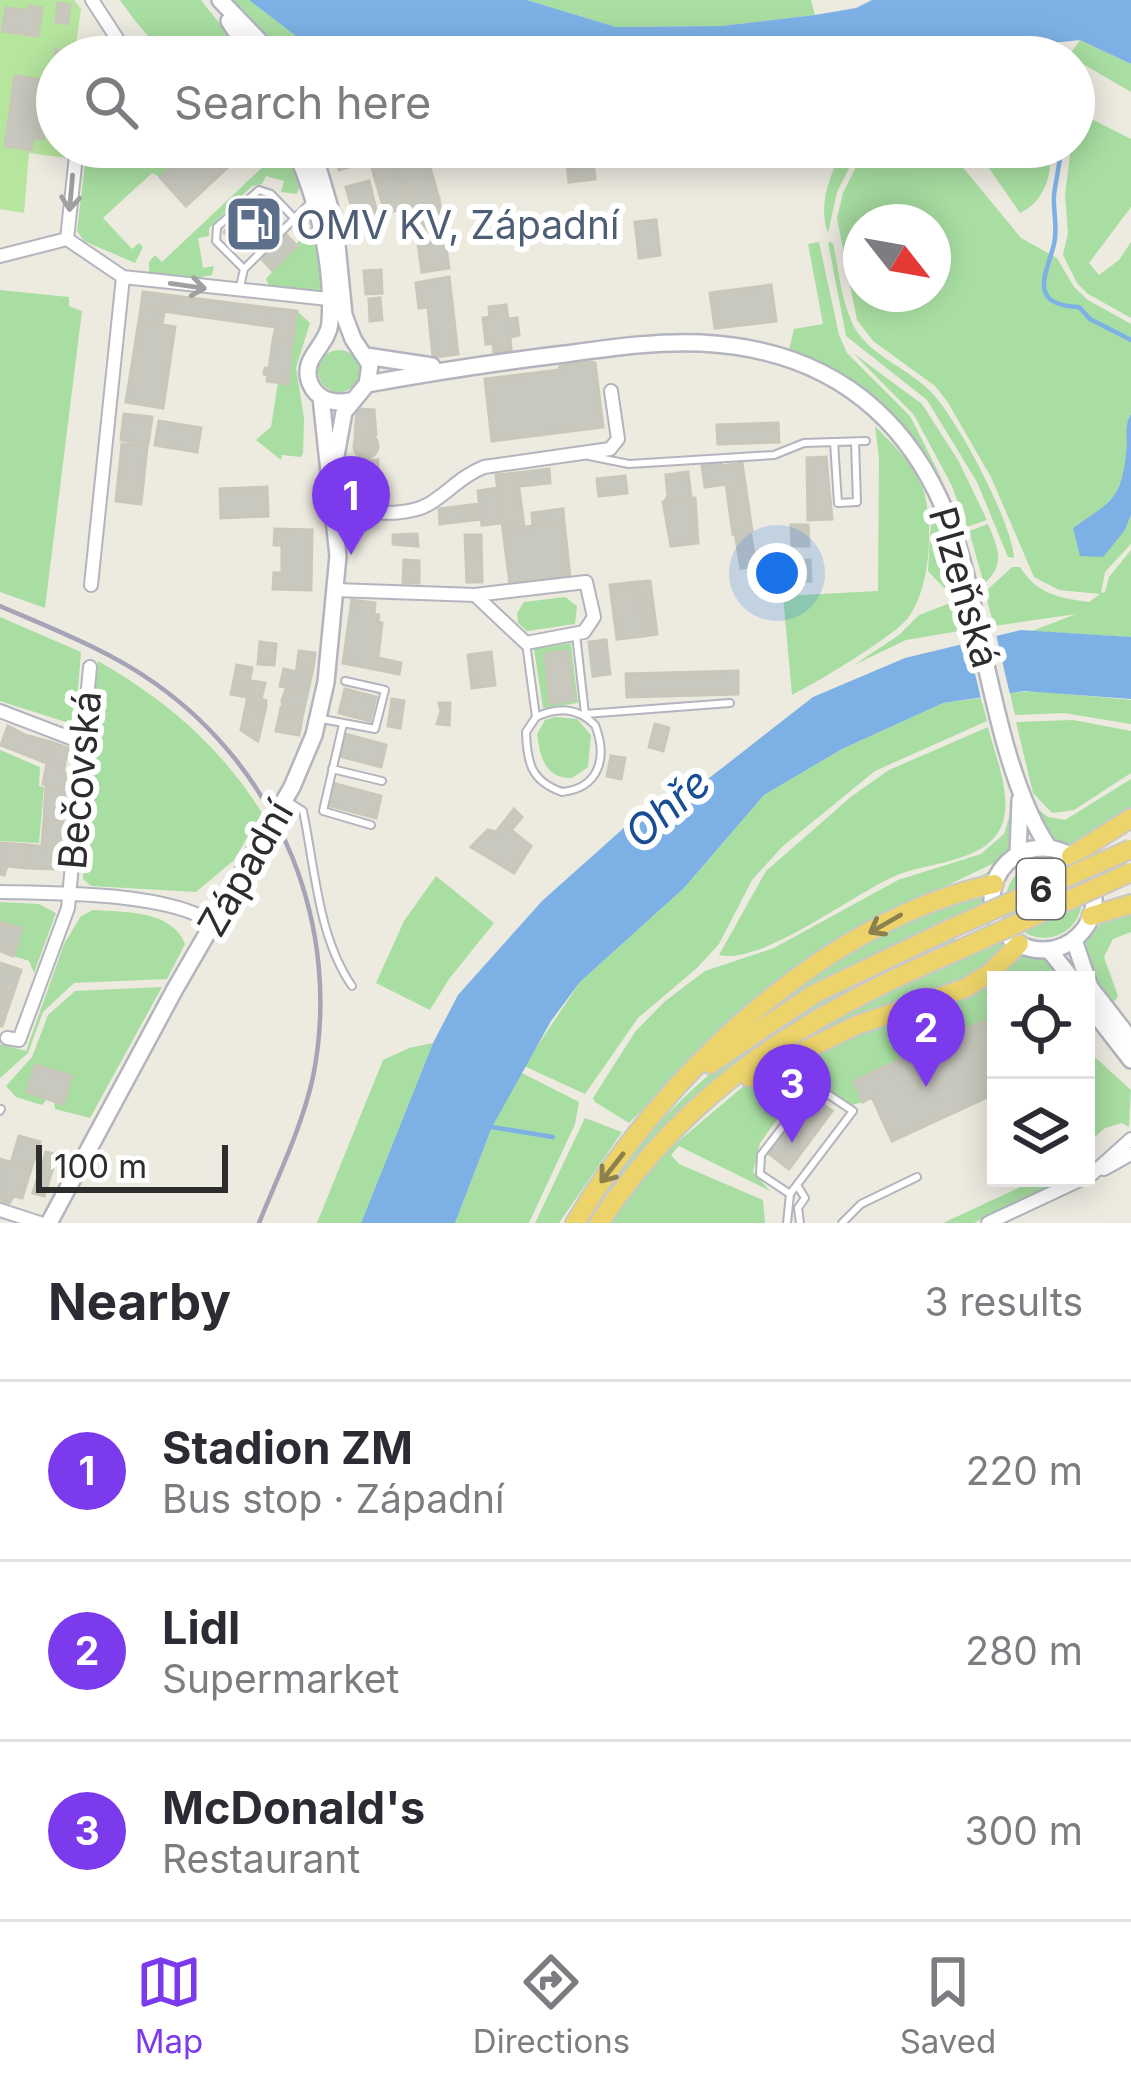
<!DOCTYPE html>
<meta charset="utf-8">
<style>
body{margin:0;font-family:Inter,sans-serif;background:#f7f7f7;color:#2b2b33}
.controls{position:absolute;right:36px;bottom:36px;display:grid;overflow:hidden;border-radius:0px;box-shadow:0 6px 30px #0003}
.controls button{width:108px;height:108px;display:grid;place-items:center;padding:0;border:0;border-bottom:3px solid #e1e1e2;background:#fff;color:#2b2b33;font:60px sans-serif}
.compass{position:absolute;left:843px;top:204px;width:108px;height:108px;border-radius:50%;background:#fff;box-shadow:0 6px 30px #0003;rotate:121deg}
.scale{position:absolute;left:36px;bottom:30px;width:192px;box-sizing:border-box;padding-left:12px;border:6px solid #2d2d2d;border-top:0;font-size:33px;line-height:42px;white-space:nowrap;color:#2d2d2d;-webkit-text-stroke:9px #fff;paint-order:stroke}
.you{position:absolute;left:777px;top:573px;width:42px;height:42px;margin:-30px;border:9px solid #fff;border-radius:50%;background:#1a73e8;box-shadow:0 0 0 18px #1a73e833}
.badge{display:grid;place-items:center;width:78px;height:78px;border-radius:50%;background:#7c3aed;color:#fff;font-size:39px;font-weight:700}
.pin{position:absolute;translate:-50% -99px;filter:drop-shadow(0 3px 6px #0008)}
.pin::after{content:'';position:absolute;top:63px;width:42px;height:36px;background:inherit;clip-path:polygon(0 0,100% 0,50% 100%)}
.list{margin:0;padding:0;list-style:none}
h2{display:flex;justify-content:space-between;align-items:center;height:156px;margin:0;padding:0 48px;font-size:51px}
h2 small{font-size:39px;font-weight:400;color:#7c7c81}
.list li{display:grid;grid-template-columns:78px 1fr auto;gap:36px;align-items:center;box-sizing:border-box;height:180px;padding:0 48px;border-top:3px solid #e1e1e2}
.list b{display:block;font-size:45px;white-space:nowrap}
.list p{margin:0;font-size:39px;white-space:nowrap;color:#7c7c81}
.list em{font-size:39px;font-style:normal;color:#7c7c81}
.icon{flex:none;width:66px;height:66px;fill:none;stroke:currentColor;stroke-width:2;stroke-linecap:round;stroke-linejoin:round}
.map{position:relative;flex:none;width:1131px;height:1223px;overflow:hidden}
.search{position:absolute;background:#fff;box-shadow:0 6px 30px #0003;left:36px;right:36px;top:36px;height:132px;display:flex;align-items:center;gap:30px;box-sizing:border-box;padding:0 42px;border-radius:66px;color:#7c7c81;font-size:45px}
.sheet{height:696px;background:#fff}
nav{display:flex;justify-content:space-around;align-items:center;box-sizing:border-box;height:168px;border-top:3px solid #e1e1e2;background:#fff;font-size:33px;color:#7c7c81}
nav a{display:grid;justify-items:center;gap:6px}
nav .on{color:#7c3aed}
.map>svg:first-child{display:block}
.green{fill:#a8dea2;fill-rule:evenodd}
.pitch{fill:#b6e59e}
.water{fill:#7db1e5}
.pier{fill:#edeae0}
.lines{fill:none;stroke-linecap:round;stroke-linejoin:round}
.stream{stroke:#7db1e5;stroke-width:4.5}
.building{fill:#c9c8be;stroke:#c8c7ba;stroke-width:3}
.service-casing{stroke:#b4b4bf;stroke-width:10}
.minor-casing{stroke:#b4b4bf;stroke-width:16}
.tertiary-casing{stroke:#b4b4bf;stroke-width:20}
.trunk-casing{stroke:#c8c8c8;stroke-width:22}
.service{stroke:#fff;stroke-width:6}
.minor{stroke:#fff;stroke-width:12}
.tertiary{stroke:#fff;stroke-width:15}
.trunk{stroke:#ecd46a;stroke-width:18}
.rail{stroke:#a5a3b5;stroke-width:4.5}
.trunk-bridge-casing{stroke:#c8c8c8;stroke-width:22;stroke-linecap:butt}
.trunk-bridge{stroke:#ecd46a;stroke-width:18}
.oneway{stroke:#a0a0a0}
.oneway2{stroke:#8c804c}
.labels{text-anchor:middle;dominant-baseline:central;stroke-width:12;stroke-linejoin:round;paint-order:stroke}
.shield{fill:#fff;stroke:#6c6c6c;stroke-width:3}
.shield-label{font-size:36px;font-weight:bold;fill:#2d2d2d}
.service-label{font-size:39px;fill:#4e5e75;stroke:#fff;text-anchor:start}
.street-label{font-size:39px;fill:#2d2d2d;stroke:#fff}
.water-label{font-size:42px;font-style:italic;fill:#194d94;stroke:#fff}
</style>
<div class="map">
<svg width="1131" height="1223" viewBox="0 0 1131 1223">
<rect width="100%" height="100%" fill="#edeae0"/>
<path class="green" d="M120,0H201L246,57C172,57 165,64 120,0Z
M229,0H249L323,57H283Z
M527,0H811L815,15L721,26L616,27Z
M1080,40L1131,64V92L1069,56Z
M1074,110L1131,139V207L1089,263L1099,275L1119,260L1131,242V318L1088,294L1077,283L1063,255L1068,233L1065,195L1071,147H1074Z
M87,147H192L160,177L152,173L103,218L132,249L139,243L143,247L135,263L84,241L77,231Z
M843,147H860L837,192L828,233C817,204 831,175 843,147Z
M866,147H939L951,153L1021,238L1057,258L1074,287L1088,300L1131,324V414C1123,427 1128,438 1126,453C1121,501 1109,503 1073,528L1125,530L1131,515V544L1105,572L1101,593L1105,592L1109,577L1131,550V637L1032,631L1076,614L994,626L985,592L1012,567H1020C1037,594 1059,598 1089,602L1100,594L1059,590L1034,577L991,477L947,401L935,386L873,341L857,320L837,218L843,193ZM861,222H933V294H861Z
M965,147H1048C1055,171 1044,203 1020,213L980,155Z
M277,148L295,160L301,181L297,194L281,192L284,181L266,176L262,184L252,186L209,228V236L198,238L203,268L214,266L212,275L186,280L149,273V262L155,255L162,262L267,163Z
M311,227L317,232L324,272L322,290L270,289L266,279Z
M819,242L839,335L847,353L910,416L945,485C911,422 858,373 789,350L794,329L823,324L808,244Z
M828,242L833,243C839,271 842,309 858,333C877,359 909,369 931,392C957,418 1012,522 1014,558L1008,557L977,482L927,400L846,336Z
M0,290L69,297V306L82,311L45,608L0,592Z
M297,311L310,323L296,368L304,418L303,453L301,457L282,455L281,460L256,440L271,427L278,382L288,383Z
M318 371a21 21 0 1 1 42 0a21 21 0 1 1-42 0Z
M853,353L922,404L958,460L987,520L967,527L952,486L914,415Z
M875,426C893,444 916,467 924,492C934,527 930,589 908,618C893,637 816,683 792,695L783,596L878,591L879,458Z
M932,505L956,593L945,589L928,571Z
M988,524C998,548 1006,564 984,584L969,531Z
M565,597L577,606L575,624L527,631L518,623L517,613L524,602Z
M958,600L965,630L906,640L854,665L899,635L919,615Z
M0,617L81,652L76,714L69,723L0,701Z
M571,643L578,703L543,708L534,649Z
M98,661C166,700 220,746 262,813L234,860L196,892L91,886L83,879L94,738L99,737L100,714L94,713Z
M1035,691L1131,700V724L1064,713L1015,715L1010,693Z
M981,698L987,721L875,771L783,846L752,880L719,944L697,968L638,1018L585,1094L524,1066L580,982L684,888L764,795L842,749L943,703Z
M555,717L577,719L591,735L588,767L572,778C545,779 540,756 537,734L545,720Z
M1073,720L1131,731V773L1074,810L1052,813L1033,793L1016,722Z
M988,727C995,756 1014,799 1001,827C985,863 927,862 895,876C853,894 762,965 719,955L766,871L852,796L889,770Z
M0,750L40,767L39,786L44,787L39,843L0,841Z
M1131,779V809L1071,846L1049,840L1036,813L1039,810L1048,817L1065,820Z
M1011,811V850C1004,857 999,865 992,872L969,882L994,869L992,864L927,895L693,1060L629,1123L595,1102L593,1098L635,1032L664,1002L705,971L774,948L898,880L981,854L1004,834Z
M1006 900a38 38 0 1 1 76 0a38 38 0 1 1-76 0Z
M436,876L494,923L449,979L430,1010L376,983L404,921Z
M969,897H986V902L836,974L755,1022C818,968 891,924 969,897Z
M0,902L39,904L56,913L34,973L29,961L13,956L22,929L0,922Z
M93,910C124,912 172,910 185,944L167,979L74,983L43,1012L28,1053L0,1078V1044L26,1051L64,944L81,916Z
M1131,910V932L1113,939L1104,957L1118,996L1111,1006L1084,960L1083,946L1103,920Z
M954,936L956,941C801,1008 684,1078 590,1223H584C637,1136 714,1057 805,1008C853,982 905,960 954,936Z
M1002,939L1005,944C962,998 839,1030 773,1056L860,1002Z
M1019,954L1051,960L1066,980H996V1019L854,1081L863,1102L852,1105L822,1085L807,1088L792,1107L784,1110L760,1143L753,1172L770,1191L679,1146L671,1155L679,1164L763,1200L765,1223H608L655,1161L745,1085Z
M162,987L90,1118L55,1109L54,1101L47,1099L42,1105L16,1097L6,1086L32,1057L48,1015L75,991Z
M433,1043L361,1223H317L383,1060L409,1048Z
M1086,1049L1131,1090L1129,1127L1122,1123L1105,1128L1086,1145Z
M520,1072L579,1102L575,1124L529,1223H455L492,1127Z
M585,1118L622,1132L559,1223H535Z
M1040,1178H1068L974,1223H943Z"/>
<path class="pitch" d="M0,0H74L81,9L75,52L82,57H57V147H68L67,158L29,153L24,213L0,209Z"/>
<path class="water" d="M249,0H527L616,27L721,26L815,15L856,8L872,0H1131V64L1080,40L922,57H323Z
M1131,414V515L1125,530L1103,557L1080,556L1073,528C1109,502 1121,502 1126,453C1128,438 1123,427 1131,414Z
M1021,630L1131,637V699L1025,691L943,703L842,749L764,795L684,888L580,982L551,1021L492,1127L455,1223H361L433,1043L458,995L542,901L626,826L699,786L813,697L905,658Z"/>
<path class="pier" d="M995,630L1011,699L982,703L966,636Z"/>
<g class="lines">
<path class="stream" d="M1061,147C1060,164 1056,179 1054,195C1053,212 1058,228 1054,244C1047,273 1026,305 1079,307L1090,319L1131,340
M492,1127L553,1137"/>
</g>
<path class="building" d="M58,3L70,5L68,24L56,22Z
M29,6L42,8L38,36L2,31L6,8L28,11Z
M56,50L75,53V57H57V126L46,124L43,139L33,138L31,150L5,146L15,76L52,81Z
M192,147H210L228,167L186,206L160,177Z
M333,147H359L363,163L339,170Z
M366,147H391L407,208L439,199L449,268L422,272L414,215L409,216L407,208L385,213Z
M391,147H424L439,199L407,208Z
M550,147H586L587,157L551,160Z
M593,162L595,179L569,182L567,164Z
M369,181L377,213L355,219L346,187Z
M260,197L275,212L238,247L224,232Z
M267,215L297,246L272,270L243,239Z
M656,220L660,255L639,258L635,222Z
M381,270L382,293L366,294L364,271Z
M449,277L458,354L433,357L428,307L419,308L416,283Z
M771,285L776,321L715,328L710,293Z
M143,292L270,308L268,326L141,308Z
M380,298L382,320L370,321L369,299Z
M506,305L508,319L517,318L519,335L510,337L511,350L494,352L493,343L486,344L483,318L490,317L489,307Z
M141,308L164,311L162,325L139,321Z
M270,308L297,311L292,343L273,340L276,327L268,326Z
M139,321L175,327L163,408L126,402Z
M273,340L292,343L288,384L267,381L268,375L264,374L265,368L269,369Z
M590,362L595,363L603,427L492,441L485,379L559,370L560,366Z
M357,409L374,410L376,435L355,437Z
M124,414L152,417L148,444L121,440Z
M159,421L201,428L197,452L155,445Z
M778,423L779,442L718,444L717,425Z
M354 446a12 12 0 1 1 24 0a12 12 0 1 1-24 0Z
M122,444L147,446L141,504L116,501Z
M826,457L832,519L808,520L807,458Z
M378,460L377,493L353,492L354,462Z
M721,462L722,466L742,463L752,531L733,534L726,484L705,487L702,465Z
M549,469L550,483L519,486L517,473Z
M688,472L691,498L665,501L668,496L666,475Z
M517,473L524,527L503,530L496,475Z
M625,476L627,493L599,496L597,479Z
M267,487L268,516L221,518L220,489Z
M497,488L502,523L482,525L478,491Z
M695,498L698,543L671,546L663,502Z
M479,504L481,519L440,524L439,509Z
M563,509L564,522L533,526L532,513Z
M564,522L570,577L510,584L503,530Z
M791,525H808L809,546H792Z
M275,529L312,530L311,590L273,589L274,573H282V545H274Z
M750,531L756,566L741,568L735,533Z
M417,534L418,546L393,544V535Z
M465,535H481L482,582H467Z
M404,560L419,561V583H403Z
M810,560L811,581L794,582L793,561Z
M650,581L657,634L644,636L637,582Z
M637,582L644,636L617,639L610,585Z
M352,600L375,603L374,614L379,615L378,622L382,623L378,658L401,663L399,674L343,663Z
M606,640L610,674L593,676L589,642Z
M260,642L276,644L274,665L258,664Z
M299,651L315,653L313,668L297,667Z
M568,651L574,700L550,703L545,654Z
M491,652L495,685L472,688L468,655Z
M237,665L252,668L246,697L231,694Z
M297,667L313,668L308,691L280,686L284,669L296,672Z
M738,671V694L627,697L626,674Z
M252,681L265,683L261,699L266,701L265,705L247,701Z
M287,687L308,691L303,713L283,709L282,700Z
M345,689L376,697L370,721L339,713Z
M392,699L404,701L400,728L388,726Z
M247,701L266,706L258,741L241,730Z
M439,703H450L449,725L437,724L441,711Z
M281,708L303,713L299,735L276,731Z
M655,724L669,728L663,751L649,747Z
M8,726L25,735L51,742L44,762L1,745Z
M345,734L386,745L381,767L339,756Z
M51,742L68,748L63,773H66L65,792L43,784Z
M611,756L625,758L621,779L607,776Z
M332,783L381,796L376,818L327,805Z
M46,785L65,792L63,821L44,819Z
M514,809L522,817L511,830L531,846L514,873L471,847L488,830L496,832Z
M44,819L63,821L60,848L42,846Z
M1,843L28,845V868L7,866L4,875L0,874Z
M28,845L56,848L54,869L28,868Z
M0,922L22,929L13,956L0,951Z
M0,963L21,970L2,1026L0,1025Z
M984,1021L996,1048V1093L892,1141L872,1097L863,1102L854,1081Z
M35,1065L72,1076L63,1104L27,1092Z
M811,1096L832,1111L789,1169L768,1153Z
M19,1136L40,1142L31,1169L11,1163Z
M46,1152L57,1155L44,1196L33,1193Z
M0,1159L31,1169L22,1198L14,1196L9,1203L0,1200Z"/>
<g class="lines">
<g class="service-casing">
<path id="service" d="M88,57L89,44
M244,269L216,241L217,227L259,190L271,194L296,220
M239,291L244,269L312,201
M834,442L838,503L857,502L855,442
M589,456L629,464L774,455L804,443L866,441
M576,634L585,714
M526,643L536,717L526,732C527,763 531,781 562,792C599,788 608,758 595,725C577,707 558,707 536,717
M585,714L730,703
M322,719L375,729L385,690L345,681
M343,724L323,811L371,825
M332,769L382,781
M289,802L303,811C315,868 318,937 352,986
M0,1111L1,1109
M797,1185L805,1198L798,1208L800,1223
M787,1223L790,1194L760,1174L761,1155L809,1093L820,1089L853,1111L790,1194
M842,1223L861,1204L917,1177"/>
</g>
<g class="minor-casing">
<path id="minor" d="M92,0L129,57
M67,239L77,147
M0,256L67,239L123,277L328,299
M335,511C364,510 403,519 429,504C449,492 461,476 484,467L610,449L618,439L611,391
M91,585L123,277
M336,590L475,595L526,643L584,632L594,617L586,582L475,595
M0,711L81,742
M0,892C56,893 167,892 213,923
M7,1038L19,1040L68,908L90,667
M1104,1169L1131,1154
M1091,1175L1131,1139
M0,1210L40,1223
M988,1223L1084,1178"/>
</g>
<g class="tertiary-casing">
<path id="tertiary" d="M220,0L275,57
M229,21L252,57
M294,147C318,202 334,262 330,323C328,346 300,358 310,383C317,400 333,404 350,401
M312,147L335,225L344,315L353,339L370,365L367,384L344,412L333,472
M366,356L432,366
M367,384C433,372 498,362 565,354C609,348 656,341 701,343C846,350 931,435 965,572C986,654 1003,781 1049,848
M992 899a51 51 0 1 1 102 0a51 51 0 1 1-102 0Z
M1018,854L1020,800
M1074,940L1090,987L1131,1040
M1049,950L1073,980
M1086,1002L1131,1060
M49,1223L175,989L292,787L314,735L326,682L338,556L321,397"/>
</g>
<g class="trunk-casing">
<path id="trunk" d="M1071,856L1131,818
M1091,916L1131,904
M710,1064L814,994L952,928
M749,1077L857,1025L966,988L991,972L1019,944
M575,1223C661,1078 825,919 994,884
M599,1223C689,1086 811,1012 959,950"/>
</g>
<use href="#service" class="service"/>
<use href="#minor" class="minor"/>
<use href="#tertiary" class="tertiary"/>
<use href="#trunk" class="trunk"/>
<path class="rail" d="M0,606C53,629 108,650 156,684C280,772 343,927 313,1077C302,1127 278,1176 259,1223"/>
<g class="trunk-bridge-casing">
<path id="trunk-bridge" d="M952,928L1131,849
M959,950L1131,872"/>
</g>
<use href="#trunk-bridge" class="trunk-bridge"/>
</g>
<defs><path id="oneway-shaft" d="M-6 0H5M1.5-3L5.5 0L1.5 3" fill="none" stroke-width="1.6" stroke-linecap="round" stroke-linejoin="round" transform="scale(3)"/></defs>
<g class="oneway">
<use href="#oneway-shaft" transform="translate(71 193) rotate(95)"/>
<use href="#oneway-shaft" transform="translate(188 286) rotate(8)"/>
</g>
<g class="oneway2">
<use href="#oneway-shaft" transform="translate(885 924) rotate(150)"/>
<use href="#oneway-shaft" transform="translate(612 1168) rotate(128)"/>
</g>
<defs>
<g id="fuel-square" transform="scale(3)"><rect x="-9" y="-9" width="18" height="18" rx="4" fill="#5c6f8a" stroke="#fff"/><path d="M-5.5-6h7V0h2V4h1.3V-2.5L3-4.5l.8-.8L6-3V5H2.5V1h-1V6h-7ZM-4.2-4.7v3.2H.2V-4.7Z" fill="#fff"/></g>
</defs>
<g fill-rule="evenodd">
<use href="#fuel-square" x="254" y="224"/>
</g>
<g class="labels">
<rect class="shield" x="1017" y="859" width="48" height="60" rx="9"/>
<g class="shield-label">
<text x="1041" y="889">6</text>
</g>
<g class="service-label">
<text x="296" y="224">OMV KV, Západní</text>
</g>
<g class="street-label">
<text transform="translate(965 587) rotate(74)">Plzeňská</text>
<text transform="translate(79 780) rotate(-85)">Bečovská</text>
<text transform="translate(245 868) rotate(-60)">Západní</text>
</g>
<g class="water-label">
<text transform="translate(667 807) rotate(-41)">Ohře</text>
</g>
</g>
</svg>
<div class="controls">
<button><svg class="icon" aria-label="locate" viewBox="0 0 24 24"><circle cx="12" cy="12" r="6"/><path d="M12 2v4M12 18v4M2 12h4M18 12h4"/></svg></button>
<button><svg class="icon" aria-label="layers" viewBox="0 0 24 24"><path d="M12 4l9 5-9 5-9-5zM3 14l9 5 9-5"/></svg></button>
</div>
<svg class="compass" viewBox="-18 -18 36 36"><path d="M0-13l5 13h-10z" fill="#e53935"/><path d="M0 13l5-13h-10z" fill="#7c7c81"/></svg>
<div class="scale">100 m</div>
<div class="you"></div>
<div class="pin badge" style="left:351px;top:555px">1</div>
<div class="pin badge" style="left:926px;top:1087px">2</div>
<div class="pin badge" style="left:792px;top:1143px">3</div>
<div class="search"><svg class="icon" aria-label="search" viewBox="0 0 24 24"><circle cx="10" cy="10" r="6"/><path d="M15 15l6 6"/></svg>Search here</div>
</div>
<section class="sheet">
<h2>Nearby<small>3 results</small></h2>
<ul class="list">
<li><span class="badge">1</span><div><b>Stadion ZM</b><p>Bus stop · Západní</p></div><em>220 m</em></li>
<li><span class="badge">2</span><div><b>Lidl</b><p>Supermarket</p></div><em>280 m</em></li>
<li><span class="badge">3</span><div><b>McDonald's</b><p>Restaurant</p></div><em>300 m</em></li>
</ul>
</section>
<nav>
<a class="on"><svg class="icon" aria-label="map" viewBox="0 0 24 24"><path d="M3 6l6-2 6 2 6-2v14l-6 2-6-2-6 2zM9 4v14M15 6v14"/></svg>Map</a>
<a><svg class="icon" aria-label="directions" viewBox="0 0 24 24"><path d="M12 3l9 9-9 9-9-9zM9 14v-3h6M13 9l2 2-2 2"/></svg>Directions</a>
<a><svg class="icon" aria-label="saved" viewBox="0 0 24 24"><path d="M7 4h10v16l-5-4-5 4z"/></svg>Saved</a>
</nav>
